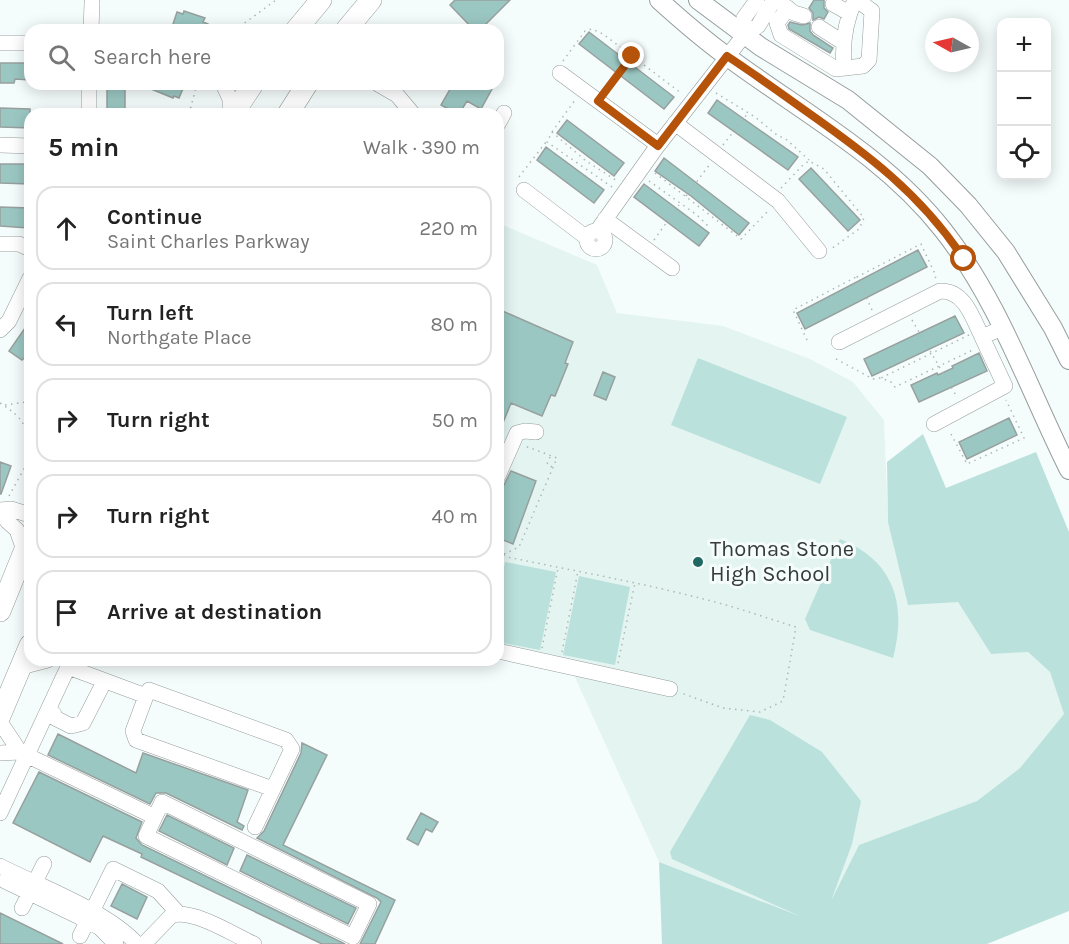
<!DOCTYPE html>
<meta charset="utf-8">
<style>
body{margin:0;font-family:Karla,sans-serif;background:#f2f2f2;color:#222}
.controls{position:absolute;right:18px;top:18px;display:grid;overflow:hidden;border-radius:12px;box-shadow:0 3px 15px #0003}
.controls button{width:54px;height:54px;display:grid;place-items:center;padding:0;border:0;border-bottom:2px solid #e0e0e0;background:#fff;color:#222;font:30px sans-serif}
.compass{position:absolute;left:925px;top:18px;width:54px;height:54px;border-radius:50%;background:#fff;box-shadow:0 3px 15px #0003;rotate:278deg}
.stop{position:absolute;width:18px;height:18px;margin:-14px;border:4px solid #b45309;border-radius:50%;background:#fff}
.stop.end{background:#b45309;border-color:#fff;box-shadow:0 2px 6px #0008}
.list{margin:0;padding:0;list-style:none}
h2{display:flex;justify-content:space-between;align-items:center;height:78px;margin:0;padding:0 24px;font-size:26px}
h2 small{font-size:20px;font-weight:400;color:#767676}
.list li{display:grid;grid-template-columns:39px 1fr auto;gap:18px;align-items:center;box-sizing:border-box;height:84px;margin:0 12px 12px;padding:0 12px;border:2px solid #e0e0e0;border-radius:18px}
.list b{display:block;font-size:22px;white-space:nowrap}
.list p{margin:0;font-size:20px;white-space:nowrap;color:#767676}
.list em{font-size:20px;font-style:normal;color:#767676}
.icon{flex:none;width:33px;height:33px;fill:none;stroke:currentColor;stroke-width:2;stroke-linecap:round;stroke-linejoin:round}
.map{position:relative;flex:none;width:1069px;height:944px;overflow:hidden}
.search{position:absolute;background:#fff;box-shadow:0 3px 15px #0003;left:24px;top:24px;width:480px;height:66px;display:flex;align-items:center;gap:15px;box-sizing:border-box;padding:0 21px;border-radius:18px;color:#767676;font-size:22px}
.panel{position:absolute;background:#fff;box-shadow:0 3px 15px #0003;left:24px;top:108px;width:480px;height:558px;border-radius:18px}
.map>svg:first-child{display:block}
.built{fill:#e3f4f1}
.green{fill:#bbe1dc}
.building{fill:#9bc7c2;stroke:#98a09f;stroke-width:1.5}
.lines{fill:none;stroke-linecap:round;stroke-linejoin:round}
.minor-casing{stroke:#969d9c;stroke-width:16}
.major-casing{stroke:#969d9c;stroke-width:20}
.highway-casing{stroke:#969d9c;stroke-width:22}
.path{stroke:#b0b6b6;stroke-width:1.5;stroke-dasharray:1.5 4.5;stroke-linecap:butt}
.minor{stroke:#fff;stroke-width:15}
.major{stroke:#fff;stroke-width:18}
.highway{stroke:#fff;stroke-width:21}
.route{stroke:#b45309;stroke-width:8}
.poi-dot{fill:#1f6962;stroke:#f5fdfc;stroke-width:2}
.labels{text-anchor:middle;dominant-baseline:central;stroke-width:6;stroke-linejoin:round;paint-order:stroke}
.poi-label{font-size:22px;fill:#373a3a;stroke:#f5fdfc;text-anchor:start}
</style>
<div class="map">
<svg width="1069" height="944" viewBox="0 0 1069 944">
<rect width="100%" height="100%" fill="#f5fdfc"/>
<path class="built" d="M498,223L597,265L617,313L723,326L810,359L853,382L884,420L888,522L958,602L991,654L1028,652L1050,672L1064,714L1020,768L977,801L859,845L823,930L659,862L574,675L498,658Z"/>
<path class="green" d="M698,358L847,417L820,484L671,425Z
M923,434L946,488L1036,452L1069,532V911L987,944H662L659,862L802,917L672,859L670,852L750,715L770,720L822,752L861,801L852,844L831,901L859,845L977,801L1020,768L1064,714L1050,672L1028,652L991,654L958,602L908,605L888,522L887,462Z
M840,539C895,561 907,605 893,658L810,630L805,619Z
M505,562L556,572L540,650L498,642V596Z
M579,576L630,587L615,665L563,655Z"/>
<path class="building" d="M455,0H510L480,30H474L450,5Z
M814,0H824V8L828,12L824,19L819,17L813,20V13L809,8Z
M184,11L205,18L203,22L208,24L206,30H171L177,12L183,14Z
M790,22L802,25L810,23V31L813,35L833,48L830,53L789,29L788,25Z
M589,32L674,97L664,109L579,44Z
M0,63H30V80L15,79L14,83H0Z
M107,84H125V114H107Z
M139,84H185L179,98L174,96L173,98Z
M453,84H484L492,89L481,109L467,101L459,114H457L441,105Z
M717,100L798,157L788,170L708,113Z
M0,108L30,109V128L0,127Z
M567,120L624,163L614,176L557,133Z
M546,147L604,190L594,203L537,160Z
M664,158L749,223L739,235L691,196L655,171Z
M0,164H29V184L0,183Z
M811,168L860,220L848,231L799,179Z
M644,184L709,233L699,246L634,197Z
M0,207L29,208L28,228L0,226Z
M918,250L927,267L805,329L797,313Z
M498,309L573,342L565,363L568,364L555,396L551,395L542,416L511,403L498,435Z
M955,316L964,333L872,376L864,359Z
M30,321V353L22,360L9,351Z
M979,353L987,371L919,402L911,385L937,373L938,375L953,368L952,366Z
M603,372L615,377L606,400L594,395Z
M1009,418L1017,435L967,459L959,442Z
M0,462L11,466L1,494H0Z
M511,471L536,481L513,544L498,538V497Z
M58,734L136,773L143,753L248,790L237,822L244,826L242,830L166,793H156L150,804L48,755Z
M302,743L327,755L283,845L395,900L375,944H360L381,902L377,898L257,838L264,831L301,753Z
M39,772L142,822L136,838L142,845L345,944H322L141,857L142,854L103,836L90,862L13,823Z
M421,813L438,822L432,832L426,829L418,845L407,839Z
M167,815L234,848L227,865L159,831Z
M247,855L356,908L348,924L240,871Z
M122,884L147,897L137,919L111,906Z
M0,913L63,944H0Z"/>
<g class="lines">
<g class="minor-casing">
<path id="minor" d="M781,3L794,13L804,16
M833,4L849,13
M788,8L777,23L781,35L836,69L863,66L869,60L872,11L857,0
M819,27L844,43
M91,30L92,3
M745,34L744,18L757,0
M0,43H30
M844,67C842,43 845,22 855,0
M560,73L658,145
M223,84L230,99V114
M378,84L397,95L413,114
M89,114V84
M675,123L778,201L819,251
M498,124L504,113
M0,145L30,146
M524,190L587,238
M605,219L672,268
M587 240a9 9 0 1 1 18 0a9 9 0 1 1-18 0Z
M597,231L656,148L745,34L758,26L774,0
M0,244H19L30,249
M0,330L9,321L30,278
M839,342L940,291C965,290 973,319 982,337L1002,328
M934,424L1005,386L982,337
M498,476L517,433L525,431L536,432
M0,510L11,509L30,515
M1,510L7,521L17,530L24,550
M498,651L670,689
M21,667L48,660
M146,696L133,731L136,740L273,789
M54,714L55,718L71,726L83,723L104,682
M0,722L20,752L0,753
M20,752L155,817
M162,802L369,904L353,937L146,836Z
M0,813L68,667L146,696L149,690L286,740L292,749L255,827
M0,866C41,887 107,911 137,944
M5,881L90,922L100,928L116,944
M22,908L44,864
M80,936L113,869L158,891L178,913
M144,944L172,915C196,910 232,934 254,944"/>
</g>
<g class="major-casing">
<path id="major" d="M659,0C680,19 702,38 725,55C800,111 884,155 943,230C999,301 1029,390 1069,470
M698,0L761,47L848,100L930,166L968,205L1006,252L1053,328L1069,360"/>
</g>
<g class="highway-casing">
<path id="highway" d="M296,30L321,0
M346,30L371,0
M233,114L253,84
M288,114L307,84
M0,611L30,537
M0,716L30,645"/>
</g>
<path class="path" d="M235,30L276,0
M563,61L585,31L592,29L603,34L681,93
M605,91L632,57
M716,93L755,117L777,135L787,140L809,160
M189,114L197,84
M552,132L575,100
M723,145L748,113
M655,173L741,239L769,210
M519,177L546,142
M649,181L697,215L710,228
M612,187L547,142L552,132L586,161L617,181
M781,188L803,165L809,161L824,169L864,218L859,229L831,249
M686,196L710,164
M654,240L679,205
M872,310L857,277L921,244L935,274L936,281
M912,320L957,397
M969,335L881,378L891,382L895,387L975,349
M807,340L793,310L856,277
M836,359L873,379L881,378
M0,403C27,420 27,428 30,457
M5,405L26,402L30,399
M951,434L967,464L1024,438L1006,400
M550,457L547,464L552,467
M9,496L30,458
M504,554L519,547L557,458L525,446
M498,555L503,554L507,557C580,572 654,585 726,605C750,612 773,620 796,627L783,701L760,712L723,708L681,693
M542,648L558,568
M562,652L578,571
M618,663L635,583"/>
<use href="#minor" class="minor"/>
<use href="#major" class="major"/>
<use href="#highway" class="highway"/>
</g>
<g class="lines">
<path class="route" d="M632,56L598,101L658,146L727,56C753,73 778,91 803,109C867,154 920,193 964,259"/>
</g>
<circle class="poi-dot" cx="698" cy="562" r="6"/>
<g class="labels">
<g class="poi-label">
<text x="710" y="549">Thomas Stone<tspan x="710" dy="25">High School</tspan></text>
</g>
</g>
</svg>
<div class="controls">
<button>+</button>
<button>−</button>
<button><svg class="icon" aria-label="locate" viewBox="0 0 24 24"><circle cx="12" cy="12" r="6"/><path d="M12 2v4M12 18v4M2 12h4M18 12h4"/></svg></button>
</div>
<svg class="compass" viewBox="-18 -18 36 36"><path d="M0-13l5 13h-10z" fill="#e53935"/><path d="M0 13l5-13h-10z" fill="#767676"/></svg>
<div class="stop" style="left:964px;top:259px"></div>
<div class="stop end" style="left:632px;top:56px"></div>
<div class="search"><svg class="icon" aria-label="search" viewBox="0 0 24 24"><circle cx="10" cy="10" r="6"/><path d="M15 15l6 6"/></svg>Search here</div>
<section class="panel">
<h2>5 min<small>Walk · 390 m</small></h2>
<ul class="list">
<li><svg class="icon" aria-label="ahead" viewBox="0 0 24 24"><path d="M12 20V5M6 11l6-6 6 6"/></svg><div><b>Continue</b><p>Saint Charles Parkway</p></div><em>220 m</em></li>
<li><svg class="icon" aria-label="left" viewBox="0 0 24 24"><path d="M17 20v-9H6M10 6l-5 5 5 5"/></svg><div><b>Turn left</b><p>Northgate Place</p></div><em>80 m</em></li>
<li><svg class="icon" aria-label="right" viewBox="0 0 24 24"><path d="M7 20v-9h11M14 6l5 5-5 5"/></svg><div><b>Turn right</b></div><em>50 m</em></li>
<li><svg class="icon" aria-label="right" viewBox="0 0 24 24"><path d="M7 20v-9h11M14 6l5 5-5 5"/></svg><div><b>Turn right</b></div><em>40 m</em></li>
<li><svg class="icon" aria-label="arrive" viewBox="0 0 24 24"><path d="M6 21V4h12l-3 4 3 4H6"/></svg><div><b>Arrive at destination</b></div></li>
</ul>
</section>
</div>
